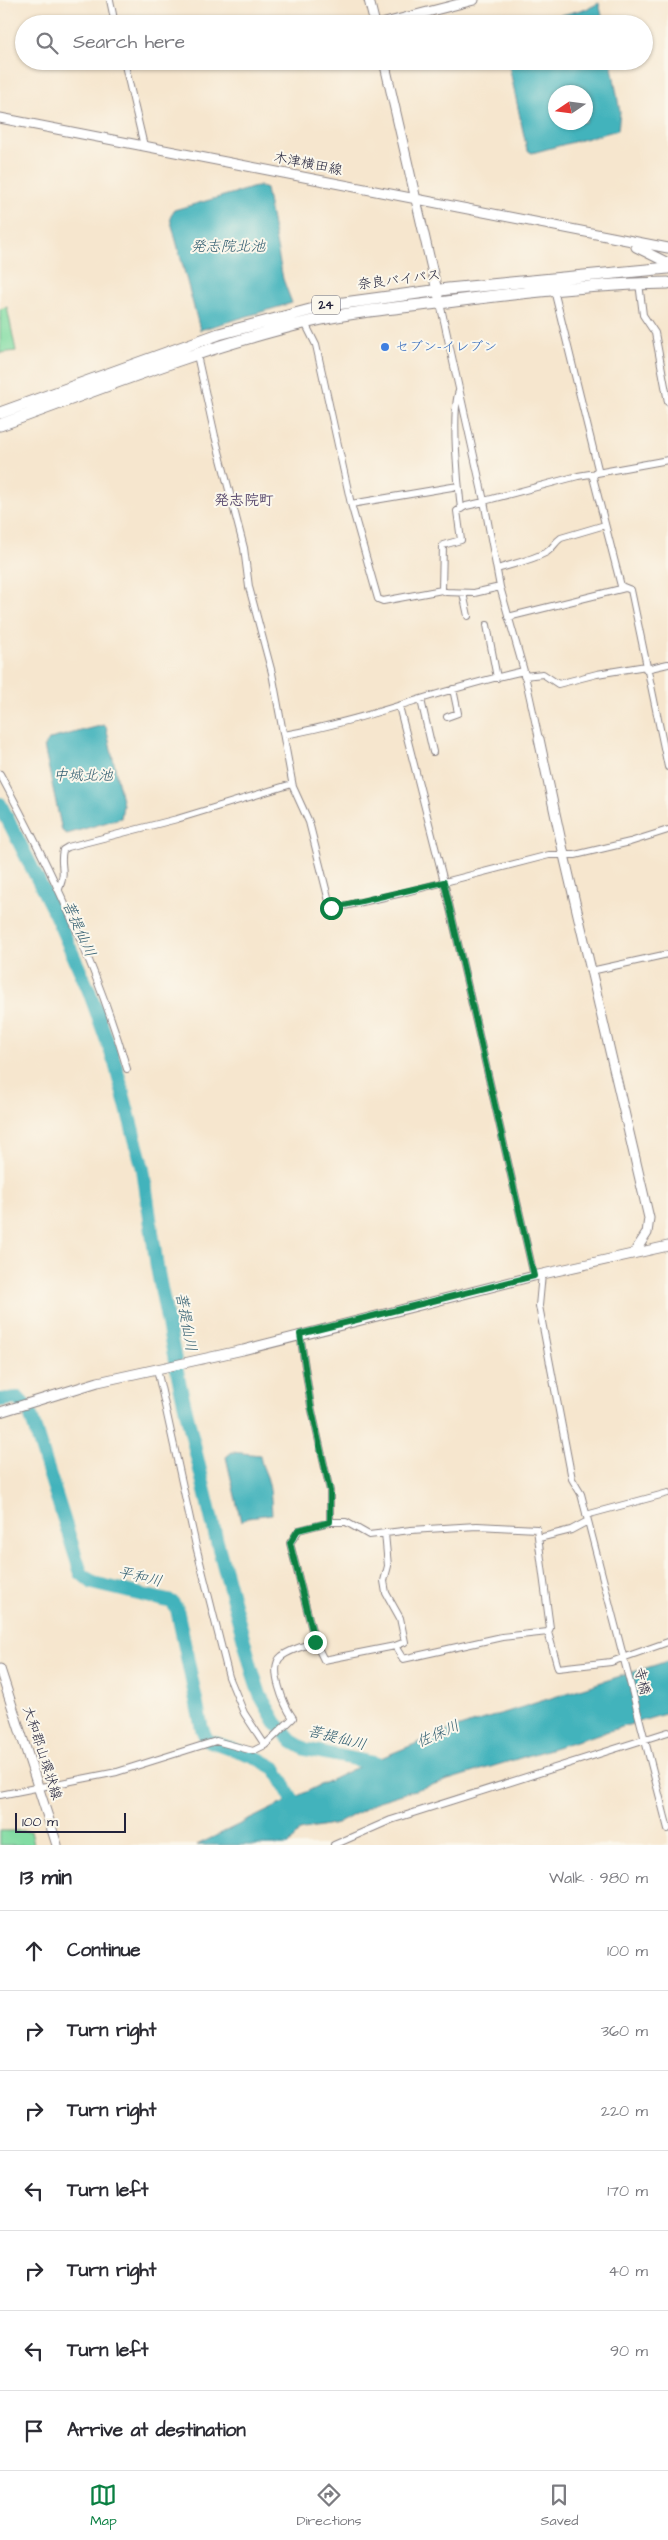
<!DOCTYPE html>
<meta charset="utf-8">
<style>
body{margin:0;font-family:"Architects Daughter","Klee One",sans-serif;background:#f7f7f7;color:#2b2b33}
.compass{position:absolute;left:548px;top:85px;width:45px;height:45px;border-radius:50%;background:#fff;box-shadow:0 1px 4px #0004;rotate:257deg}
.scale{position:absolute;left:15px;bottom:12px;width:111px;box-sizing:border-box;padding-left:5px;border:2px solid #22223b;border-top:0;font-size:14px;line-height:18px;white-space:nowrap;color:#22223b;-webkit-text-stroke:4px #fbf7ec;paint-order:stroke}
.stop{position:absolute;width:15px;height:15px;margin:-11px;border:4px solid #0b8043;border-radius:50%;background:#fff}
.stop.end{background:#0b8043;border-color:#fff;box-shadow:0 1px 5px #0008}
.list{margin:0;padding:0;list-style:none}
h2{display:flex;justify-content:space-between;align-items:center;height:65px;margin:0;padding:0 20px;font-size:21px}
h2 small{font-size:16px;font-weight:400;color:#7c7c81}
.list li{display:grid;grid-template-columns:32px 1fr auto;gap:15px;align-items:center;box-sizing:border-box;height:80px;padding:0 20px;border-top:1px solid #e1e1e2}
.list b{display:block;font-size:19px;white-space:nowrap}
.list em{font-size:16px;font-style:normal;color:#7c7c81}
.icon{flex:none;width:28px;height:28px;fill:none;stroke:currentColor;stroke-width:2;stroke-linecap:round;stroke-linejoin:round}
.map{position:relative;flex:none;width:668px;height:1845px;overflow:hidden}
.search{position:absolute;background:#fff;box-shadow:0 1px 4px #0004;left:15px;right:15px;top:15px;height:55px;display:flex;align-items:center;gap:12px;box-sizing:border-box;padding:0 18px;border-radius:28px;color:#7c7c81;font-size:19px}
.sheet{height:625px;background:#fff}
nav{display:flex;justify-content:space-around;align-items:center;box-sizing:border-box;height:70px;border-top:1px solid #e1e1e2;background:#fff;font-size:14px;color:#7c7c81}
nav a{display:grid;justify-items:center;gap:2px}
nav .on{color:#0b8043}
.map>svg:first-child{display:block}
.green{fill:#82dca3;stroke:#527f6f}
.water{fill:#43b3bc;stroke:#326a7c;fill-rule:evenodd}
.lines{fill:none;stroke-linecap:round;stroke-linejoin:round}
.river{stroke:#43b3bc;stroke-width:14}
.street-casing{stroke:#8c8484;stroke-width:8}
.secondary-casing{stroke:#8c8484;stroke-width:11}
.highway-casing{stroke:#8c8484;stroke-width:13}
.street{stroke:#fff;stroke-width:6}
.secondary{stroke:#fff;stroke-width:9}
.highway{stroke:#fff;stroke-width:11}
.route{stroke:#0b8043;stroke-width:6}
.shop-dot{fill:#3f7fe0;stroke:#fbf7ec;stroke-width:2}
.labels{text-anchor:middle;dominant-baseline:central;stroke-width:4;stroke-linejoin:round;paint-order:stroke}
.shield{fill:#fbf7ec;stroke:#636270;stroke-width:1}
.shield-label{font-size:12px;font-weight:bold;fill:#22223b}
.street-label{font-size:14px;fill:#22223b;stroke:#fbf7ec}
.shop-label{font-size:14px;fill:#366cbe;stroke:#fbf7ec;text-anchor:start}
.water-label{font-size:15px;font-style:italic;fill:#2f5c6f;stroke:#fbf7ec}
.neighbourhood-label{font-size:15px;font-weight:bold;fill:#5c4d71;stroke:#fbf7ec}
</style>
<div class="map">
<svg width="668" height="1845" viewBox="0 0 668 1845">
<rect width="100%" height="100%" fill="#fbf7ec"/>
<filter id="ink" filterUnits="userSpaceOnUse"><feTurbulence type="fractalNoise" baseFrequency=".02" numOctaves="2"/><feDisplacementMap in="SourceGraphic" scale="10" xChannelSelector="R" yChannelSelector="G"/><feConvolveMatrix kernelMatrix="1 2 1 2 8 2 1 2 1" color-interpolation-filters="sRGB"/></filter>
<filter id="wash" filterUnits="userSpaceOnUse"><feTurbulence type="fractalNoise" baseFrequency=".0096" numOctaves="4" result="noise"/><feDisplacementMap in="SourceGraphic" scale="20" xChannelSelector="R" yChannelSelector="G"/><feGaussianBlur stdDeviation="1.12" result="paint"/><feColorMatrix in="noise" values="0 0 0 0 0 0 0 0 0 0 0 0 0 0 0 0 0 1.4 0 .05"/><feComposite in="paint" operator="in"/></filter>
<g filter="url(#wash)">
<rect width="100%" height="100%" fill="#f6e6ce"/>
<path class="green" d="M7,307L16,351L0,353V309Z
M0,1831H31L34,1845H0Z"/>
<path class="water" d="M599,3L604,24H525L589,8Z
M508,61H611L620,112L618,130L532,153L527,150ZM556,92H586V122H556Z
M259,186L266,189L283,279L292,303L200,330L170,218L174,210Z
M104,725L106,726L123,805L121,818L67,834L62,831L44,746L50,739Z
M232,1452L260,1455C261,1464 264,1469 267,1477C271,1489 271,1501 272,1514L249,1517L241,1522L226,1457Z
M668,1661V1713L379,1801L337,1824L299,1831L289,1845H197L351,1770L447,1731Z"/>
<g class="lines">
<path class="river" d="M0,804L55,914L89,991L115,1063L143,1169L157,1267L179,1381L216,1538L252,1670L260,1695L276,1723L293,1742L305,1749L388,1766
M0,1400L18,1398L29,1410L81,1573L93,1583L172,1602L177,1609L202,1729L207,1740L253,1756L275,1768L297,1808H304"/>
</g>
</g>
<g filter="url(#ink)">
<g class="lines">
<g class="street-casing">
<path id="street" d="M110,0L115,24
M124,61L144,146
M639,283L643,315L655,333L668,402
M554,290L598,469L593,477L621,586L631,590L668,767
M440,303L484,501L500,587L524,671L539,739
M305,323L316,345L351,504L378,599L383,601L442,590L446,592L474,593L500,587
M197,355L215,436L244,548L249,587L272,673L293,787L309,822L331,909L402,893L549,855H575L630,842L668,830
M459,391C451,412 458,484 461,509
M597,473L668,460
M484,501L578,476L590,474L593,477
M351,504L458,486
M497,569C513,564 532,560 547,552C553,548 555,542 561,538L605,525
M442,590L443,545L461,540L457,511L466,506L484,502
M463,593L468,616
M508,617L625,588
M487,625L497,678
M646,669L668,664
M524,676L543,674L558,684L597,674L646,666
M421,700L433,752
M399,706L444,882L534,1276
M447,717L458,713L453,689
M284,735C366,721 442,688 524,671
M0,774C51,869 97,966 127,1069
M59,889C67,869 59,866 63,850L68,847L177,819L292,784
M591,971L668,954
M542,1274L539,1306L572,1479L581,1494L668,1829
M300,1334L311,1406L330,1491V1522
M157,1369L196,1546L229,1677L244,1713L265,1745
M586,1515L668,1493
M330,1522H346L369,1535L411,1530L477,1526L537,1529L550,1628L548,1632L502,1637L403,1659L395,1646L324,1660L315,1642L290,1543L299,1530Z
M385,1533L388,1566L384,1581L386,1593L400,1618L405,1642L395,1646
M539,1538L571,1530L586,1522
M548,1632L558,1668L611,1662L668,1642
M0,1795L117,1772L216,1741L253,1751L265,1745L293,1718C285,1707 267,1667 282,1656C291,1649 305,1646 315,1642
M334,1845L391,1820L668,1732"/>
</g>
<g class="secondary-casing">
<path id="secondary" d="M369,0L375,24
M381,24L474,0
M384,61L438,295
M0,118L668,248
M636,247L668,263
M539,739L564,855L649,1218L647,1233L634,1253
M0,1412L98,1382L243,1350L534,1276L668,1246
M0,1669L57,1845"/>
</g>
<g class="highway-casing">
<path id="highway" d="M0,413L219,334L329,305L448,289L668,268
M0,425C100,389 200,348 304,323C348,312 394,308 439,303C514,293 592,284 668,283"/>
</g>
<use href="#street" class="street"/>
<use href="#secondary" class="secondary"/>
<use href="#highway" class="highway"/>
</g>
</g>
<g class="lines" filter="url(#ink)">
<path class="route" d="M315,1642L290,1543L298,1530L330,1522V1491L311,1406L300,1334L534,1276L444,882L331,908"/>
</g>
<circle class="shop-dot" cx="385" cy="347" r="5"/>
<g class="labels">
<rect class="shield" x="312" y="295.5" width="28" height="19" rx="4"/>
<g class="shield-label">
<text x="326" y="305">24</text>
</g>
<g class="street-label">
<text transform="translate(308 164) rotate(11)">木津横田線</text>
<text transform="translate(399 280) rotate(-7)">奈良バイパス</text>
<text transform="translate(642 1681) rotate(76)">寺橋</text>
<text transform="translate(42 1753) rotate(72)">大和郡山環状線</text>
</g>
<g class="shop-label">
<text x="395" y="347">セブン-イレブン</text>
</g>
<g class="water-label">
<text x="228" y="246">発志院北池</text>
<text x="83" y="775">中城北池</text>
<text transform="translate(79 929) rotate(66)">菩提仙川</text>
<text transform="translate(186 1322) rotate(80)">菩提仙川</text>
<text transform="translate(140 1577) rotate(13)">平和川</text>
<text transform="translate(438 1734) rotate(-24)">佐保川</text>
<text transform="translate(337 1738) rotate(14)">菩提仙川</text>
</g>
<g class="neighbourhood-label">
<text x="244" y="500">発志院町</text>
</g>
</g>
</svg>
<svg class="compass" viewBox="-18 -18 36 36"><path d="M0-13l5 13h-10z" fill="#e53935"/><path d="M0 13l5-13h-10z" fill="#7c7c81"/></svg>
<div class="scale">100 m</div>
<div class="stop" style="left:331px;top:908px"></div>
<div class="stop end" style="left:315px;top:1642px"></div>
<div class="search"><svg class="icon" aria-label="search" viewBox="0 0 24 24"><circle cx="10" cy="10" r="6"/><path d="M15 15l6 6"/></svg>Search here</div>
</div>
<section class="sheet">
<h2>13 min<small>Walk · 980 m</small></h2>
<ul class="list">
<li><svg class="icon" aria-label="ahead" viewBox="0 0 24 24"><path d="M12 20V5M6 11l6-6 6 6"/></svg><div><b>Continue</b></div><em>100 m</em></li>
<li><svg class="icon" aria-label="right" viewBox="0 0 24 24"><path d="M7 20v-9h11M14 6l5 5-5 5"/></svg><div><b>Turn right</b></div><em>360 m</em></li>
<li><svg class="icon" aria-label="right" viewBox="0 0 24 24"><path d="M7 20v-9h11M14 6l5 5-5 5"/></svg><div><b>Turn right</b></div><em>220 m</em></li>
<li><svg class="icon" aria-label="left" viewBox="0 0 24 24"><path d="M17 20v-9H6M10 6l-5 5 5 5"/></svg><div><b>Turn left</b></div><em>170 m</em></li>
<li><svg class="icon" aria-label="right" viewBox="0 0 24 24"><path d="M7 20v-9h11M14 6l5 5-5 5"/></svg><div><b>Turn right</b></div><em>40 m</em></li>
<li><svg class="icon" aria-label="left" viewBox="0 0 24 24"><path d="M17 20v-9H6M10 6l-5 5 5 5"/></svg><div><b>Turn left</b></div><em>90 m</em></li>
<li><svg class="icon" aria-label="arrive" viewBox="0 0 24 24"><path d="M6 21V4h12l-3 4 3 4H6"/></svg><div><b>Arrive at destination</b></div></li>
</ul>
</section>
<nav>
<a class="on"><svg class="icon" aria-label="map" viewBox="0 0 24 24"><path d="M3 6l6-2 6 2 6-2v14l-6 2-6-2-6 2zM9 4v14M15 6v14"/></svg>Map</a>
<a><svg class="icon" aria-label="directions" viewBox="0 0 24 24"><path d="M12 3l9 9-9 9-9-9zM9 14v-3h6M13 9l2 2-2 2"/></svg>Directions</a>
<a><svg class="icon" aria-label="saved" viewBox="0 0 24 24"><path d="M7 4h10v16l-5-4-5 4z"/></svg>Saved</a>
</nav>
